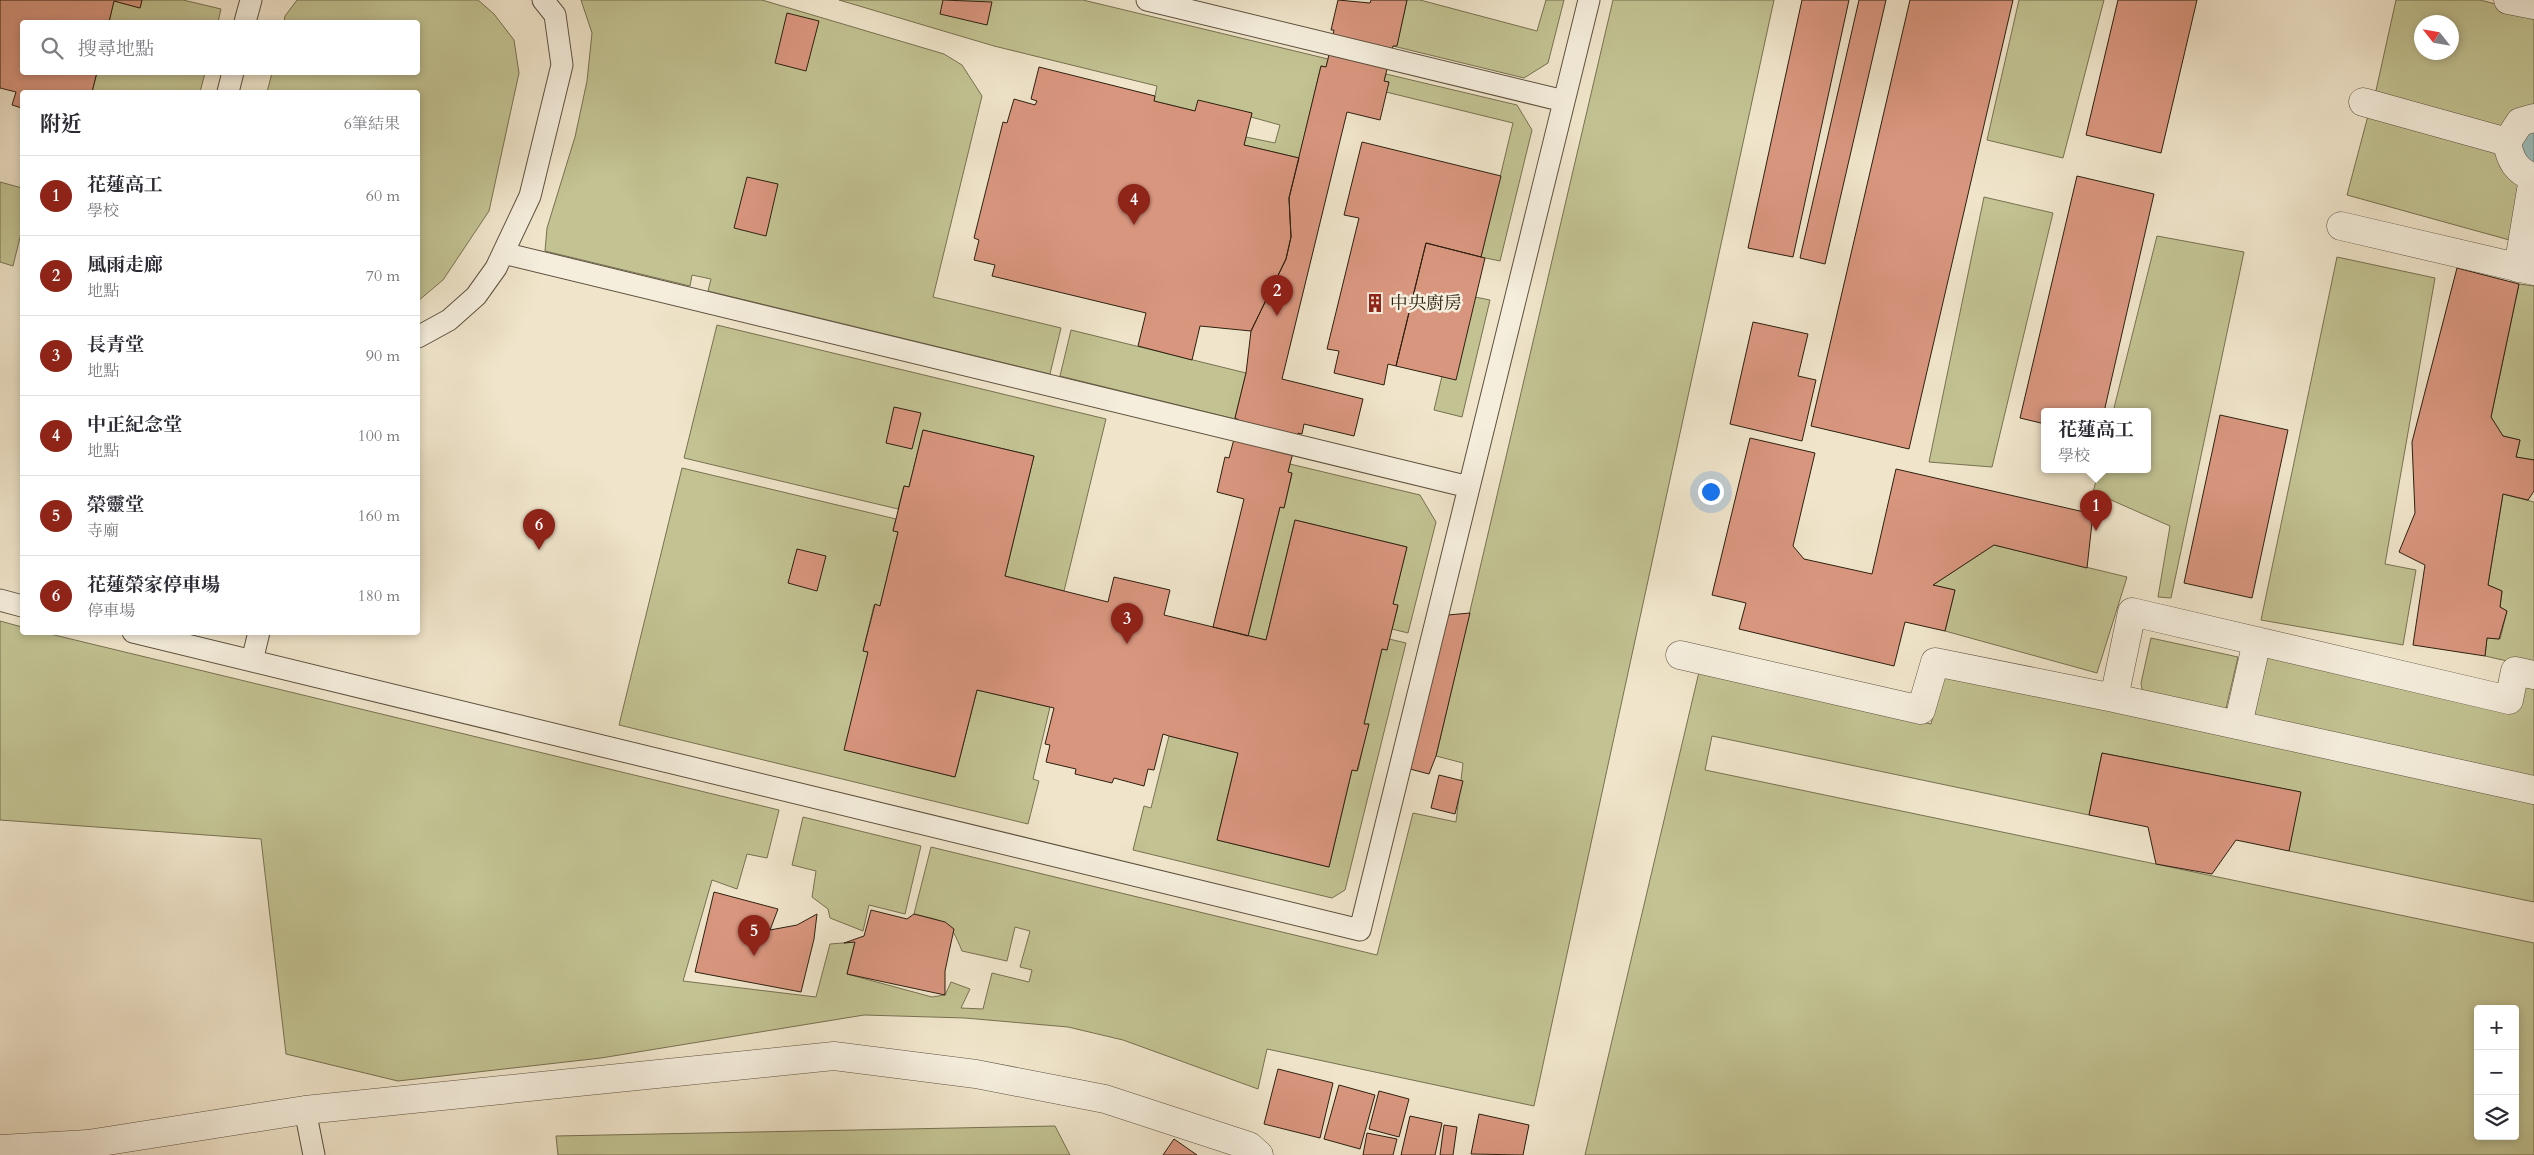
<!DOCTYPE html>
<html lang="zh-TW">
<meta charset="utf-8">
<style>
body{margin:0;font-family:Cardo,"Noto Serif TC",serif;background:#f7f7f7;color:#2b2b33}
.controls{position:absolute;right:15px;bottom:15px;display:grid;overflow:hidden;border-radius:5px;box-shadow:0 2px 8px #0003}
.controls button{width:45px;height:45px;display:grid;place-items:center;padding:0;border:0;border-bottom:1px solid #e1e1e2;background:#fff;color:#2b2b33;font:25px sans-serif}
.compass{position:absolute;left:2414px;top:15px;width:45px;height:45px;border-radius:50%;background:#fff;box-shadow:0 2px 8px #0003;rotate:301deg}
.you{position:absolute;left:1710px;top:491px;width:18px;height:18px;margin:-12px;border:4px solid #fff;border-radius:50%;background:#1a73e8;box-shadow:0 0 0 8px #1a73e833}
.badge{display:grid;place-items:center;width:32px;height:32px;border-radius:50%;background:#8f2418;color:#fff;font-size:16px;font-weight:700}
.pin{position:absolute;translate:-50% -41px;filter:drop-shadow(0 1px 2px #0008)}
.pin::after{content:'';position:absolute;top:26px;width:18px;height:15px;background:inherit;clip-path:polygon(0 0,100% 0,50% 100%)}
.popup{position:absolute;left:2041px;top:408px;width:110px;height:65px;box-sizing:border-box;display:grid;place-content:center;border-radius:5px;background:#fff;filter:drop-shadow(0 1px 4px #0005);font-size:16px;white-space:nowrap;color:#7c7c81}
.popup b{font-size:19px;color:#2b2b33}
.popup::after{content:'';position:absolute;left:50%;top:100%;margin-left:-10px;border:10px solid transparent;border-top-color:#fff}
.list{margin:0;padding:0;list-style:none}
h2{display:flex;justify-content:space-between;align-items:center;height:65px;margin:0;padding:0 20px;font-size:21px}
h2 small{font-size:16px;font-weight:400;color:#7c7c81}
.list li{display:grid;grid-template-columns:32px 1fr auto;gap:15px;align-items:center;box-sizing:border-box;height:80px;padding:0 20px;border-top:1px solid #e1e1e2}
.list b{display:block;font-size:19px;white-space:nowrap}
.list p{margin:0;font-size:16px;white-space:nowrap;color:#7c7c81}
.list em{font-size:16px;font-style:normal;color:#7c7c81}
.icon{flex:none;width:28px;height:28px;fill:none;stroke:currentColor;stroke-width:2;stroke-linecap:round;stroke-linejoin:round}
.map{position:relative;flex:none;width:2534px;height:1155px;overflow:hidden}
.search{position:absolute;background:#fff;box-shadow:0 2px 8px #0003;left:20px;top:20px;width:400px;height:55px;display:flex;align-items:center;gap:12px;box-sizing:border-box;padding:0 18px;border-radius:5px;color:#7c7c81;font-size:19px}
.panel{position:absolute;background:#fff;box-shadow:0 2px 8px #0003;left:20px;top:90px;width:400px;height:545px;border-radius:5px}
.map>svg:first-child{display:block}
.green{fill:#c2c292;stroke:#777150;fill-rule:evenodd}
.water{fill:#9bbdbd;stroke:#6f7e77}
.building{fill:#d9967f;stroke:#2c200f}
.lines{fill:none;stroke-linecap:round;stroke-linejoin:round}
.lane-casing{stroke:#5d513e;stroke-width:23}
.street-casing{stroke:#5d513e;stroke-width:29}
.lane{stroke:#f5eedd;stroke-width:21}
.street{stroke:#f5eedd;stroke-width:28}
.labels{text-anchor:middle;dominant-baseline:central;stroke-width:5;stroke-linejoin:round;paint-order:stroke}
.poi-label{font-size:18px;fill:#2c200f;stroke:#f5eedd;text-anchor:start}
</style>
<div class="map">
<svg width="2534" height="1155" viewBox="0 0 2534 1155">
<rect width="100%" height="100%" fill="#f0e5cb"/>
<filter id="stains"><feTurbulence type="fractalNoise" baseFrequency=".004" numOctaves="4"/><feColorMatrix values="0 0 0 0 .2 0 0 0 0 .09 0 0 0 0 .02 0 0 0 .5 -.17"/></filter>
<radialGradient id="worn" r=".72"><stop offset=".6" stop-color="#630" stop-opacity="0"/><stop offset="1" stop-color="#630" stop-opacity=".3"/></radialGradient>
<path class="green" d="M142,0H183L221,9L218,22H109L114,1L140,8Z
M297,0H478L494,14L514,40L519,73L489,211L443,280L418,301V92H267L272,73L418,72V22H284L285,16Z
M581,0H762L944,54L962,65L982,96L933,297L1061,328L1050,374L708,291L711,279L692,275L690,286L545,251L547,228L575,137L587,81L592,33Z
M839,0H1083L1328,59L1326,67L1321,66L1299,158L1244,145L1246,137L1275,143L1280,125L1251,117L1252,113L1195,111L1154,101L1157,86L994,46Z
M1407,0H1420L1537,31L1546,0H1564L1548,63L1524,78L1393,46L1397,45Z
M1613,0H1774L1534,1106L1267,1049L1258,1089L1123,1040L1068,1027L965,1018L864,1015L601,1058L398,1081L286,1054L261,839L0,820V621L22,627V632L46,633L779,810L767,858L747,854L737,889L712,880L683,981L816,997L830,944L855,942L847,974L932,997L945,995L951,982L970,989L961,1008L983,1009L992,973L1029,982L1032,970L1020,967L1030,931L1015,927L1007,961L962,951C949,919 946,922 914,914L931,847L1377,955L1413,813L1456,822L1463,763L1436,756Z
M2019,0H2104L2063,158L1987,140Z
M2396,0H2480L2534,14V111L2505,132L2375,95ZM2422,22H2452V52H2422Z
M97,73V72L205,73L200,92H92Z
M1386,74L1517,105L1532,130L1500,261L1481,257L1513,123L1386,92L1389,82L1384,81Z
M2369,112L2499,148L2524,183L2513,241L2347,195Z
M0,182L22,188V229L13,266L0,262Z
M1984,197L2053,213L1992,467L1929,462Z
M2157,236L2244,252L2171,598L2158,597L2170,526L2093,492L2099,470H2147V412H2113Z
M2337,257L2435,278L2385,564L2416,570L2403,645L2261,620Z
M2519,284L2534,286V460L2516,457L2520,440L2503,436L2491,417Z
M1475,297L1490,300L1462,417L1434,410L1442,376Z
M717,325L1106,419L1064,591L1005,576L1034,456L923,430L909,487L904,486L898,509L684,458Z
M1071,330L1246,373L1235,418L1239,420L1060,376Z
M1290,464L1420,495L1436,522L1408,633L1392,629L1398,606L1393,604L1407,547L1295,520L1266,640L1248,636L1280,507L1284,508L1292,474L1288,472Z
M682,468L896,519L893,530L898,532L880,606L874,605L863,651L868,652L845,750L955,777L977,690L1050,707L1033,779L1039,781L1028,824L619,725Z
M2503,494L2534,502V667L2485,656L2487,638L2500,639L2507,611L2500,607L2502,591L2488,585Z
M1994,545L2127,577L2097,673L1945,631L1955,590L1933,585Z
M2151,638L2238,657L2224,717L2150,698L2142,689L2141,683Z
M1389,639L1406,643L1345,890L1332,898L1133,850L1144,806L1151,808L1169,736L1238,753L1217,840L1329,867L1352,770H1358L1368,724H1364L1382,649L1387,650Z
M2268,652L2512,708L2520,680L2534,683V782L2253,718Z
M1945,671L2534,798V902L2289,851L2300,792L2102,753L2089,815L1712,736L1705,770L2534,943V1155H1585L1699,672L1931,724ZM2478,1009H2515V1136H2478Z
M803,817L921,846L905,914L869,905L863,931L830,918L828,909L812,897L816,871L792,865Z
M1055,1126L1070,1155H558L556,1136Z"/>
<path class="water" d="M2534,123V169L2514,142Z"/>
<path class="building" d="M0,0H142L140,8L114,1L109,22H22V72H97L92,92H22V108L12,105L16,92L0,88Z
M943,0L992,2L987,25L940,14Z
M1338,0L1370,3L1371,0H1407L1397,46H1393L1384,81L1389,82L1380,120L1347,112L1282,379L1363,399L1354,436L1304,424L1302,434L1298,433L1288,472L1292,473L1284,508L1280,507L1248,636L1213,627L1244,499L1217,492L1225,457L1229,458L1239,420L1235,418L1246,373L1251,331L1286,259L1291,237L1289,198L1321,66L1326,67L1328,59L1334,30H1331Z
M1802,0H1849L1793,257L1748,248Z
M1859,0H1886L1825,264L1800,258Z
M1910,0H2013L1909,449L1811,426Z
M2118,0H2197L2161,153L2086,135Z
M787,13L819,21L806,71L775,63Z
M1039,67L1155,96L1154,101L1195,111L1198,100L1252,113L1244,145L1299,158L1289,198L1291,237L1286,259L1251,331L1200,326L1192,360L1138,346L1146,313L992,276L995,265L974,260L979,240L974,238L1003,122L1007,123L1014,99L1035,105L1037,101L1031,99Z
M1362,142L1501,176L1481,257L1426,243L1396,366L1388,364L1384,385L1334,373L1339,351L1327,349L1359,218L1344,215Z
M2077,176L2154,194L2104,412H2045V424L2020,418Z
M747,177L778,184L766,236L734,228Z
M1426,243L1485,258L1456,380L1396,366Z
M2457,268L2519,284L2491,417L2503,436L2520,440L2516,457L2534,460V491L2528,500L2503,494L2488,585L2502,591L2500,607L2507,611L2499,639L2487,638L2485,656L2413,645L2425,565L2399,552L2415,513L2412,442Z
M1753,322L1808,334L1798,376L1816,380L1802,441L1730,424Z
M894,407L921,413L912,449L886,443Z
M2220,415L2288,430L2252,598L2184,583Z
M923,430L1034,456L1005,576L1064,591L1108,602L1114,577L1170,590L1164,615L1266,640L1295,520L1407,547L1393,604L1398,605L1387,650L1382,649L1364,724H1369L1357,771L1352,770L1329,867L1217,840L1238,753L1169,736L1163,734L1154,770L1148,769L1144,786L1114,778L1112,783L1075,774L1076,769L1046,762L1050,745L1045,744L1054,708L977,690L955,777L844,750L868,652L863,651L875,604L880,606L898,532L893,531L896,519L904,486L909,487Z
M1750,438L1815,453L1793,546L1804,559L1872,574L1896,469L2093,514L2087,568L1994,545L1933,585L1955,590L1945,631L1905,622L1894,666L1739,629L1746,603L1712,595Z
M797,549L826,556L817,591L788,583Z
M1470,613L1436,756L1429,774L1410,769L1448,615Z
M2102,753L2301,792L2289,851L2236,840L2212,874L2156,864L2148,827L2089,815Z
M1439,775L1463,781L1455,814L1431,808Z
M714,892L778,909L770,930L797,925L817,914L814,939L801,992L695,972Z
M871,910L907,919L914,914L945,922L954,929L945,971V995L847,974L855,942L844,943L864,936Z
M1278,1069L1333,1083L1320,1138L1264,1124Z
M1339,1085L1375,1095L1360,1149L1324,1139Z
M1379,1091L1409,1099L1399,1137L1369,1129Z
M1479,1114L1529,1125L1523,1155L1471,1154Z
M1410,1116L1442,1123L1435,1155H1401Z
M1444,1125L1457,1127L1453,1155H1440Z
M1367,1133L1397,1139L1393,1155H1363Z
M1174,1139L1197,1155H1163Z"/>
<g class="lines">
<g class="lane-casing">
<path id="lane" d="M1147,0L1564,101
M245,22L251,0
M228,92L233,72
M503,253L1469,487
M418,337L449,320L476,296L496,268L530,196L562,65L555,15L543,0
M0,600L22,606
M133,632L1360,930L1589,0
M252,661L259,632
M305,1110L314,1155"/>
</g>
<g class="street-casing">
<path id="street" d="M2508,0L2534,5
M2363,102L2507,142L2520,122L2534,118
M2507,142C2510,160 2516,171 2534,178
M2341,226L2534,271
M2518,268L2533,178
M1680,655L1921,710L1935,662L2114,698L2132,612L2509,700L2515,671L2534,675
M2114,698L2534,790
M2238,725L2257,641
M0,1149L88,1144L305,1110L834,1056L976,1074L1105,1099L1249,1146L1259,1155"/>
</g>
<use href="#lane" class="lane"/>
<use href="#street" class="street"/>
</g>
<defs>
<g id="building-bare" transform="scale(1.5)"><path d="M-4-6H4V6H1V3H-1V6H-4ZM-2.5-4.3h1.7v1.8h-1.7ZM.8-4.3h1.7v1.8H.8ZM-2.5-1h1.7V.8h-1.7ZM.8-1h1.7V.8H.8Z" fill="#8f2418" stroke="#f5eedd" stroke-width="2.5" paint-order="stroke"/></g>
</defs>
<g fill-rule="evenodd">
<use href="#building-bare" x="1375" y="303"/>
</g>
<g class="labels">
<g class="poi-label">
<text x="1390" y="303">中央廚房</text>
</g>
</g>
<rect width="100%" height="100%" filter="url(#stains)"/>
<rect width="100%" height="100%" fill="url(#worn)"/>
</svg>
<div class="controls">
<button>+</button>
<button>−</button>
<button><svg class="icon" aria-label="layers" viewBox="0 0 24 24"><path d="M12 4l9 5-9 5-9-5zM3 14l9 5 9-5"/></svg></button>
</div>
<svg class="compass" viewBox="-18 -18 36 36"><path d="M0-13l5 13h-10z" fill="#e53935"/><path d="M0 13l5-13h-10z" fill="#7c7c81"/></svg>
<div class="you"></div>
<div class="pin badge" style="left:2096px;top:531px">1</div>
<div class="popup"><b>花蓮高工</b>學校</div>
<div class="pin badge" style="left:1277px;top:316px">2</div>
<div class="pin badge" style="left:1127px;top:644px">3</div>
<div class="pin badge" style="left:1134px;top:225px">4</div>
<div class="pin badge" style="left:754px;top:956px">5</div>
<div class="pin badge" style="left:539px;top:550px">6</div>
<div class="search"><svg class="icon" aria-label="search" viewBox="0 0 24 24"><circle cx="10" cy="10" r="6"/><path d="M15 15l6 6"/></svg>搜尋地點</div>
<section class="panel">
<h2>附近<small>6筆結果</small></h2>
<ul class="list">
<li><span class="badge">1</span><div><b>花蓮高工</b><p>學校</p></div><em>60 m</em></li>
<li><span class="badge">2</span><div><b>風雨走廊</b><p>地點</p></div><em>70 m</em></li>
<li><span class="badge">3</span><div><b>長青堂</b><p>地點</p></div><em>90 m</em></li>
<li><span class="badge">4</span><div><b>中正紀念堂</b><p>地點</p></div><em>100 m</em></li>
<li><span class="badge">5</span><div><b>榮靈堂</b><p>寺廟</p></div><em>160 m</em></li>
<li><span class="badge">6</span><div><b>花蓮榮家停車場</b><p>停車場</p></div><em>180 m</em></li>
</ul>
</section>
</div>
